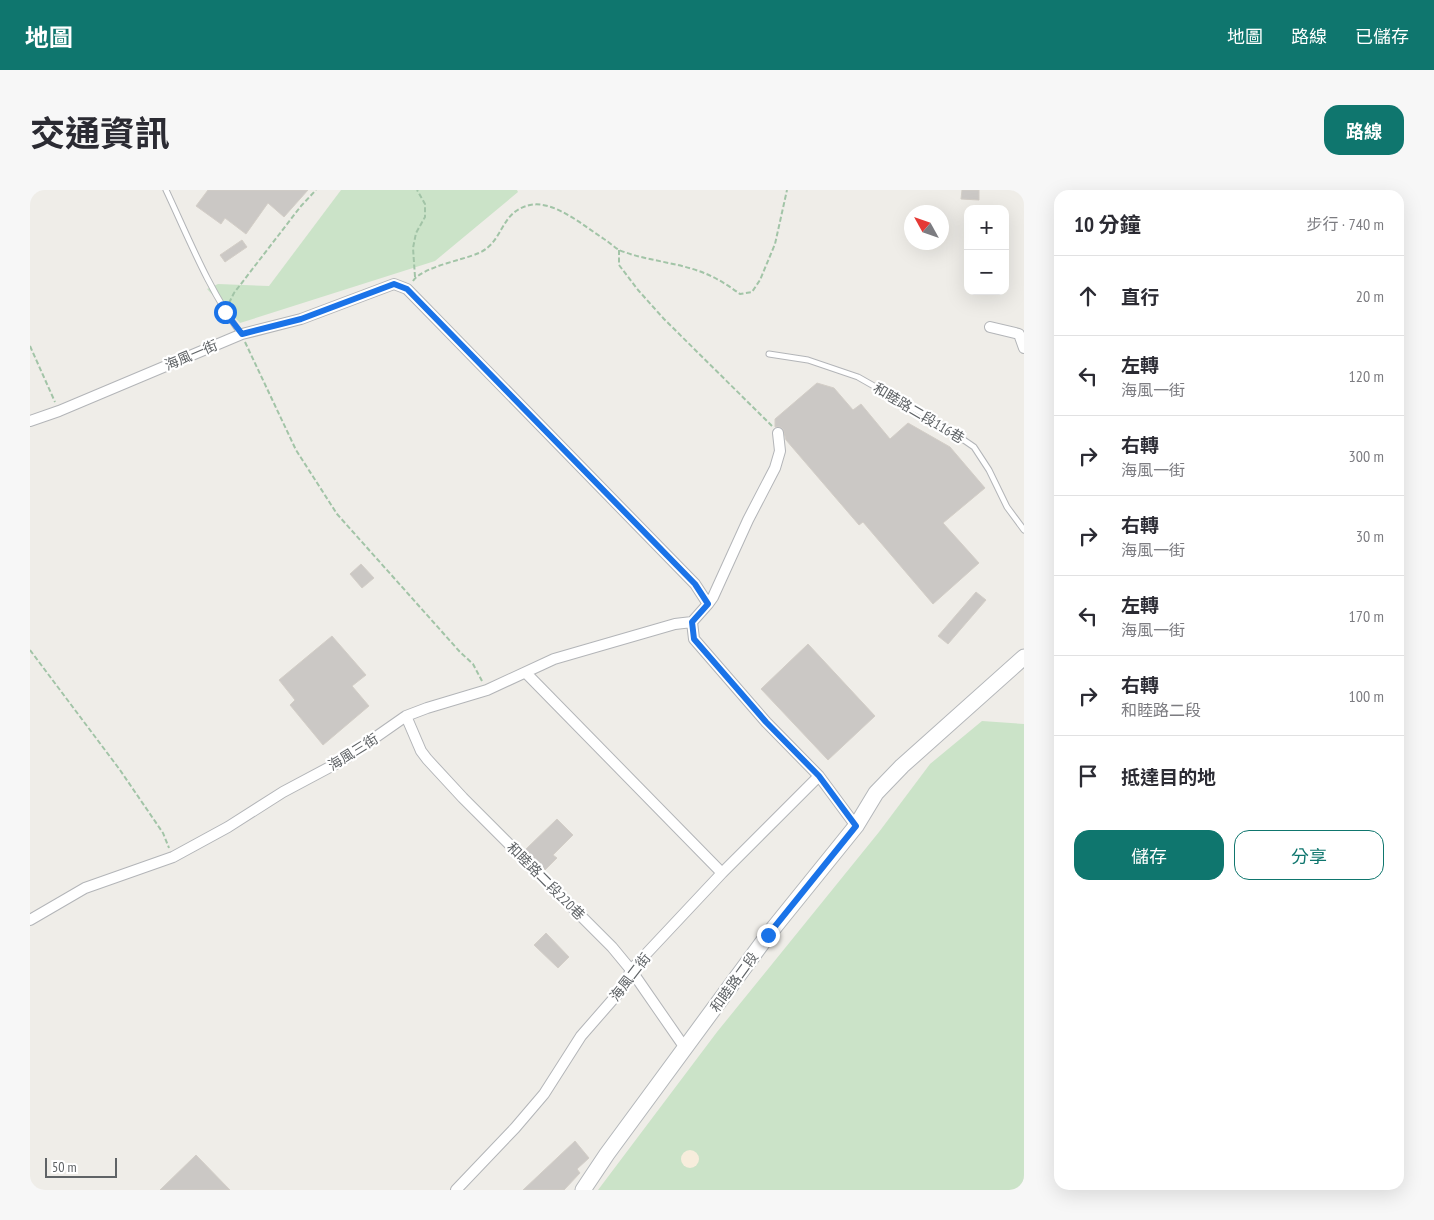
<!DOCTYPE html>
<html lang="zh-TW">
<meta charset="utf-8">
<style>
body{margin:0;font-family:"PT Sans Narrow","Noto Sans TC",sans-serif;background:#f7f7f7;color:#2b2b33}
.controls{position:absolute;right:15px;top:15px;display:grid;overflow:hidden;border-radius:10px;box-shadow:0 5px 20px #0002}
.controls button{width:45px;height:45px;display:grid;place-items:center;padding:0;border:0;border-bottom:1px solid #e1e1e2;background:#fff;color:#2b2b33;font:25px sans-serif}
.compass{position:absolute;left:874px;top:15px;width:45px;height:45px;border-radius:50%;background:#fff;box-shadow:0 5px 20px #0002;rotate:310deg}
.scale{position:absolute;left:15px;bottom:12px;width:72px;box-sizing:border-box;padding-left:5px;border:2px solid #5f6366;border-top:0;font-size:14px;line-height:18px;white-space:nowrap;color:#5f6366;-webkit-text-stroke:4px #fff;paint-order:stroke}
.stop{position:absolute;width:15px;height:15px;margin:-11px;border:4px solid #1a73e8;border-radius:50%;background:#fff}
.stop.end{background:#1a73e8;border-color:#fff;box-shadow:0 1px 5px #0008}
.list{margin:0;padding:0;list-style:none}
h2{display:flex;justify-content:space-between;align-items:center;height:65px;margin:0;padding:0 20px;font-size:21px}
h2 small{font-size:16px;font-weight:400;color:#7c7c81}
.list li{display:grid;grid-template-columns:32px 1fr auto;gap:15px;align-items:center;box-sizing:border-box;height:80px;padding:0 20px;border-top:1px solid #e1e1e2}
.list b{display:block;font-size:19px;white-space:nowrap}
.list p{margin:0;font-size:16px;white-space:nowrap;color:#7c7c81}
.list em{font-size:16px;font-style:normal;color:#7c7c81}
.actions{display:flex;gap:10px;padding:15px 20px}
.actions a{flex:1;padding:11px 0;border:1px solid #0f766e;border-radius:15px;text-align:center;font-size:18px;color:#0f766e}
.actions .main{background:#0f766e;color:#fff}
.icon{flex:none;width:28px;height:28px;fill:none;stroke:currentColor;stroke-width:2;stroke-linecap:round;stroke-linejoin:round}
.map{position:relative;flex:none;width:994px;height:1000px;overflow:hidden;border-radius:15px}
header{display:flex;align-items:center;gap:30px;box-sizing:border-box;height:70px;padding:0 25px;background:#0f766e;color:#fff}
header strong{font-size:24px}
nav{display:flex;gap:28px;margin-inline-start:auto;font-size:18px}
.intro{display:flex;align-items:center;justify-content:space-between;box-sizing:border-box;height:120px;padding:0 30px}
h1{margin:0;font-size:35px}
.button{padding:12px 22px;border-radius:15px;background:#0f766e;color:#fff;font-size:18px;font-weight:700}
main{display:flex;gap:30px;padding:0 30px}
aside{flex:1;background:#fff;border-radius:15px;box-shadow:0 5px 20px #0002}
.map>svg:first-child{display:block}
.green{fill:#cbe3c8}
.sand{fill:#f7eddc}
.building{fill:#cbc8c5;stroke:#d3cec7}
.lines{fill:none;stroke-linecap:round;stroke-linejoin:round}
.lane-casing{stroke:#b3b5b8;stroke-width:7}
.street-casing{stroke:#b3b5b8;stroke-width:12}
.secondary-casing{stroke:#b4b7ba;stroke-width:17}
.path{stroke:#a2c4a7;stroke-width:2;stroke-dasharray:5 2.5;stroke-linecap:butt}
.lane{stroke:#fff;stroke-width:5}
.street{stroke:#fff;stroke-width:10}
.secondary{stroke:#fff;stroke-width:15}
.route{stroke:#1a73e8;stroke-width:6}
.labels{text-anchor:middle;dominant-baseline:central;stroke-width:4.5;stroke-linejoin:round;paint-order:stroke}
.street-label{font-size:14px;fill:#5f6366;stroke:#fff}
</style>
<header>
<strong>地圖</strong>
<nav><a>地圖</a><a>路線</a><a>已儲存</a></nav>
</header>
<div class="intro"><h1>交通資訊</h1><a class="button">路線</a></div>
<main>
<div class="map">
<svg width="994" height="1000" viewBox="0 0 994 1000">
<rect width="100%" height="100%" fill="#efede8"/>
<path class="green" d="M311,0H487L488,2L405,71L210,133L177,99L188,94L239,96Z
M952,531L994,534V1000H568L687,842L849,642L900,574Z"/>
<path class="sand" d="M651 969a9 9 0 1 1 18 0a9 9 0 1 1-18 0Z"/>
<path class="building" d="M178,0H278L254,27L238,13L216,44L195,28L191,34L166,16Z
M932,0H949V10L931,9Z
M212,50L217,57L195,72L190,65Z
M787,193L804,198L823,220L831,214L860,249L878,233L920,257L955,298L913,333L949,373L903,414L833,332L829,335L756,250L753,239L750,237H745V229Z
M331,374L344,388L332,398L320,384Z
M946,402L956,410L918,454L908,446Z
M302,446L336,485L322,496L339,516L293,555L260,515L265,510L249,490Z
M778,454L845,526L798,570L731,499Z
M527,629L543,645L523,665L527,668L515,680L495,660Z
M516,743L539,767L528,778L504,755Z
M545,951L559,968L547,979L550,983L534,1000H493Z
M166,965L200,1000H130Z"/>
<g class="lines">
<g class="lane-casing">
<path id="lane" d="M136,0C159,49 179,100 211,144
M739,164L778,170L828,187L909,233L944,257L959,280L977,317L994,340"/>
</g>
<g class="street-casing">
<path id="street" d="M960,137L989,144L994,158
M0,231L29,221L212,144L271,129L364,94L377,99L665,394L678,414L662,432L664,449L736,532L789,586L826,636
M678,414L683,407L718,330L745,278L750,261L748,243
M496,483L692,683
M376,526L391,561L397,569L433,608L582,757L601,780L655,858
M0,730L55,698L143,667L198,637L253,602L313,570L376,526L397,518L457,500L524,469L645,434L662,432
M426,1000L485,938L514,904L551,846L592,799L601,780L692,683L789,586"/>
</g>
<g class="secondary-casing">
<path id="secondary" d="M553,1000L577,964L738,745L826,636L846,603L872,576L994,467"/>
</g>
<path class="path" d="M589,60V75L608,100L634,129L742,236
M385,87L383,58L386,43L395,27V14L387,0
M383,91C392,77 433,70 449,63C475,51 469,22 500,15C524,10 554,36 574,49C579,52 584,57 589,60C616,71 647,72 674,83C687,88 699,96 710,104L722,102L730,90L745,54L757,0
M199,113L204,103L271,16L286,0
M215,152L266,260L307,324L430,462L443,474L452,491
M0,156L25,212
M0,460L90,580L133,643L139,658"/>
<use href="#lane" class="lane"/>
<use href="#street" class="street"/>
<use href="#secondary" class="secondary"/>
</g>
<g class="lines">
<path class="route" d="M195,122L212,144L271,129L364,94L377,99L665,394L678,414L662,432L664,449L736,532L789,586L826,636L738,745"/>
</g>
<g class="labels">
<g class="street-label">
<text transform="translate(161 165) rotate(-23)">海風一街</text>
<text transform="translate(889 223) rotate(31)">和睦路二段116巷</text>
<text transform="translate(323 562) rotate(-32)">海風三街</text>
<text transform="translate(516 691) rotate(45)">和睦路二段220巷</text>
<text transform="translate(600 787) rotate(-52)">海風二街</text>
<text transform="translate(704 792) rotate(-54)">和睦路二段</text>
</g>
</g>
</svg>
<div class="controls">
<button>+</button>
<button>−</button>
</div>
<svg class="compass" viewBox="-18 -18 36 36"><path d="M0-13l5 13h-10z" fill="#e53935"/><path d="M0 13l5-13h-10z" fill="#7c7c81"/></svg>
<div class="scale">50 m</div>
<div class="stop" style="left:195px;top:122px"></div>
<div class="stop end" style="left:738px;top:745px"></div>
</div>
<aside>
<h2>10 分鐘<small>步行 · 740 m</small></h2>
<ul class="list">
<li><svg class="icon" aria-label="ahead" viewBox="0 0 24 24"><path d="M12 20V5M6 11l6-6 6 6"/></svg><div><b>直行</b></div><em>20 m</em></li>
<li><svg class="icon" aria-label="left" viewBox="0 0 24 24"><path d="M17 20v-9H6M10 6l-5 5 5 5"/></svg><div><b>左轉</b><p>海風一街</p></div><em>120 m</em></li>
<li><svg class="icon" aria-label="right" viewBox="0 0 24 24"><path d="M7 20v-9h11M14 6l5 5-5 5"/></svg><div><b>右轉</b><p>海風一街</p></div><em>300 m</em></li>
<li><svg class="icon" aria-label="right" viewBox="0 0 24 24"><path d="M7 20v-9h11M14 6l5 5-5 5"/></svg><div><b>右轉</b><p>海風一街</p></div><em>30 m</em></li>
<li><svg class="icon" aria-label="left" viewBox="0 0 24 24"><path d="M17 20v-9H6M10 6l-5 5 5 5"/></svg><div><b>左轉</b><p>海風一街</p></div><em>170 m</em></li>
<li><svg class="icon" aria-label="right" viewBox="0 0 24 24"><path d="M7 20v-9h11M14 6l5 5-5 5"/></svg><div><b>右轉</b><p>和睦路二段</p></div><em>100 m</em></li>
<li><svg class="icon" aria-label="arrive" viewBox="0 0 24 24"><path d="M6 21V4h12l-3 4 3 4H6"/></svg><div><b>抵達目的地</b></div></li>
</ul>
<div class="actions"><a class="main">儲存</a><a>分享</a></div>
</aside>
</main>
